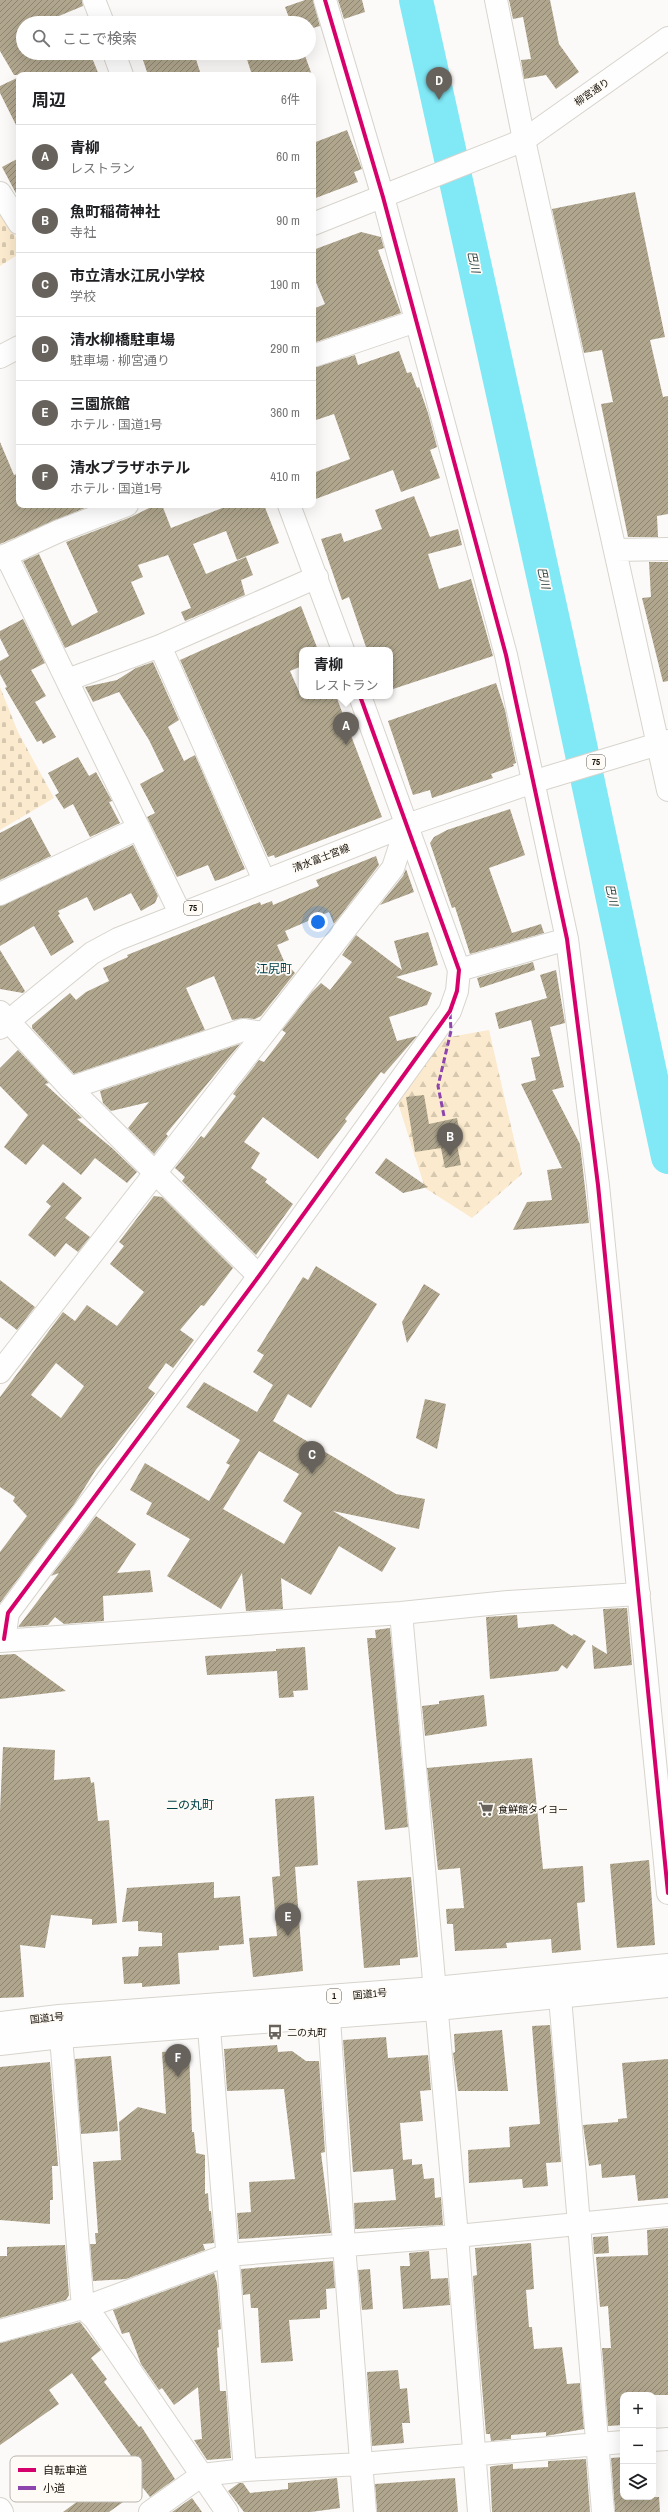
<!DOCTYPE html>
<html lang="ja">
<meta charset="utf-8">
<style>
body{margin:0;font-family:"Archivo Narrow","Noto Sans JP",sans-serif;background:#f2f2f2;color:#202124}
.controls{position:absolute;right:12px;bottom:12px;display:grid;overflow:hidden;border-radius:8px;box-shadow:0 4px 16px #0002}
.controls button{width:36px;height:36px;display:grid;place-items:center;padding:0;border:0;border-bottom:1px solid #e0e0e0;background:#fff;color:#202124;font:20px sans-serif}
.you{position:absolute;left:318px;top:922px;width:14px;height:14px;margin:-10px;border:3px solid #fff;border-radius:50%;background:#1a73e8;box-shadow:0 0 0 6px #1a73e833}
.badge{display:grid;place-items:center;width:26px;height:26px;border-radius:50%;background:#67635c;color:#fff;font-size:13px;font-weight:700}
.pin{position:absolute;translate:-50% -33px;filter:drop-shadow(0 1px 2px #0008)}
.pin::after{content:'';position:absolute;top:21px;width:14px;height:12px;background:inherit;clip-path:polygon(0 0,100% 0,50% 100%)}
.popup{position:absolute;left:299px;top:647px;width:94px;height:52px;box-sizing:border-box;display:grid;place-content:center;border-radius:8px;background:#fff;filter:drop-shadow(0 1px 3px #0005);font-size:13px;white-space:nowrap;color:#757577}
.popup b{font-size:15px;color:#202124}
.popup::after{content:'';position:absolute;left:50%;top:100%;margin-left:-8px;border:8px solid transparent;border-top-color:#fff}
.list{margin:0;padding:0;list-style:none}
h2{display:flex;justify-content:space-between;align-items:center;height:52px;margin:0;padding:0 16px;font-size:17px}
h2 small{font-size:13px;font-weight:400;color:#757577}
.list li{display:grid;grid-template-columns:26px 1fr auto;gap:12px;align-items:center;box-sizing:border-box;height:64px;padding:0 16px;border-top:1px solid #e0e0e0}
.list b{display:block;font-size:15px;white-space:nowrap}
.list p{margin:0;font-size:13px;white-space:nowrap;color:#757577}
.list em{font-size:13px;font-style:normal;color:#757577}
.icon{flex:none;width:22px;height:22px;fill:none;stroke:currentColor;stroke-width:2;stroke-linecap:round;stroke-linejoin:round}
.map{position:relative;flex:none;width:668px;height:2512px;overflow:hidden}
.search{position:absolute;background:#fff;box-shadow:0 4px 16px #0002;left:16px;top:16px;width:300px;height:44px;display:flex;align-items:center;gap:10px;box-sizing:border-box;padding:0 14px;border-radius:22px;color:#757577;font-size:15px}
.panel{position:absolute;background:#fff;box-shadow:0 4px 16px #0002;left:16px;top:72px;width:300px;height:436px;border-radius:8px}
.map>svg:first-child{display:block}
.forest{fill:url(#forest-firs)}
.cemetery{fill:url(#cemetery-stones)}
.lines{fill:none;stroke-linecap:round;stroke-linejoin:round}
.river{stroke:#81e8f6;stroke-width:34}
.building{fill:url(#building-hatch);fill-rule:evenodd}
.street-casing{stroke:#d7d4cd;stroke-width:24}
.secondary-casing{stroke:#d7d4cd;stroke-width:24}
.primary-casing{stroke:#d7d4cd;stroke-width:24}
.highway-casing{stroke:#d7d4cd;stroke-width:24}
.street{stroke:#fffefe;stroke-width:22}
.secondary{stroke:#fffefe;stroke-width:22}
.primary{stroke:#fffefe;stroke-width:22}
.highway{stroke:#fffefe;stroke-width:22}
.quiet{stroke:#8e44ad;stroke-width:3;stroke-dasharray:6 3;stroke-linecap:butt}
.cycleway-casing{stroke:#fefbf6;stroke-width:6}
.cycleway{stroke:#d6006c;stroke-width:4}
.labels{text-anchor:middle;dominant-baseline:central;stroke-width:3.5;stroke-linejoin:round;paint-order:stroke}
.shield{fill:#fefbf6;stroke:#5c574f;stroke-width:1}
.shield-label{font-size:9px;font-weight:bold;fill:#171108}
.street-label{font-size:10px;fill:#171108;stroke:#fefbf6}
.poi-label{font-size:10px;fill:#171108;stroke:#fefbf6;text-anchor:start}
.water-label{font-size:11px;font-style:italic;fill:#162f33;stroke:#fefbf6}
.quarter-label{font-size:12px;fill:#004149;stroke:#fefbf6}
.key{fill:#fefbf6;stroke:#b9b5af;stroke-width:1}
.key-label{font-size:11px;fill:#171108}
</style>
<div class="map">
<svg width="668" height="2512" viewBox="0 0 668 2512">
<defs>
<pattern id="forest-firs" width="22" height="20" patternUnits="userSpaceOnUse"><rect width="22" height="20" fill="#fbeacd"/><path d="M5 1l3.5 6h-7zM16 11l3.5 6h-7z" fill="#d6c8af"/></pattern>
<pattern id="cemetery-stones" width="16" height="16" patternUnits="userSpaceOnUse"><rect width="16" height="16" fill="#fbeacd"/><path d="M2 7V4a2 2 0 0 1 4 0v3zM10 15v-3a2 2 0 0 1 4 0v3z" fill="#d6c8af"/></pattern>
<pattern id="building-hatch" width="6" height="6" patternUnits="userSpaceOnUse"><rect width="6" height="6" fill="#b0a68e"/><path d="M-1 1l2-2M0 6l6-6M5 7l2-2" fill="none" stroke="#8e8672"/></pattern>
</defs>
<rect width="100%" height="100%" fill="#fcfaf8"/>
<path class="forest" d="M489,1030L522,1174L472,1218L425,1188L398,1103L444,1038Z"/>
<path class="cemetery" d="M0,206L19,244V254L0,266Z
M0,687L18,732L54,798L0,830Z"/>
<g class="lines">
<path class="river" d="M416,0L566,679L668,1157"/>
</g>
<path class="building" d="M0,0H82L83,6L42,23H23V53H90L99,75H14L0,51Z
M305,0H313L320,26L309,29V23H291L285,7Z
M338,0H362L365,12L344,19Z
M509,0H550L559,44L579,72L556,89L546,75L524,79L521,60L531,59L523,17L513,19Z
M152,53H194L201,75H148L142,57Z
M245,53H304L312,75H252Z
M19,77V131L0,93V86Z
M347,130L362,169L354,172L358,182L313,199V143Z
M19,158V199L2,167Z
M635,192L665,337L650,340L663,397L668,396V514L657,516L658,537H628L601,404L613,402L602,350L584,353L552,209Z
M361,232L381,237L384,248L378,250L401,313L313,343V309L325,304L313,275V250Z
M399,351L407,373L411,372L417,388L419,387L428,413L437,447L430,450L440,478L401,492L393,470L313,500V473L350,459L334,414L313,421V368L355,355L358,365Z
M0,442L14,475L19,473V505H92L0,544Z
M414,496L430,537L458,529L462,545L428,554L439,589L471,579L493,656L390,690V650H367L349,597L342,600L321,539L341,533L344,542L382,529L375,510Z
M155,505H162L171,528L230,505H264L279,543L237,560L226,531L193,544L206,574L246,557L253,575L241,580L245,595L185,621L181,612L191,608L168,555L138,565L143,577L131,582L145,614L65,648L23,561L39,554L72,626L98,612L66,542L131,517Z
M649,562H668V681L663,682L642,598L651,597Z
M301,606L318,650H302V666L290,671L301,696H336L382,817L275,858L274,855L268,857L180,660Z
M23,619L45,663L31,670L46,696L35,702L56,737L43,744L41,740L37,742L5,688L7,687L0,674V661L9,656L0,638V631Z
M153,662L179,720L168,727L184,761L195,755L245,869L224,878L215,881L208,865L177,877L147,817L155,813L140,784L164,771L149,740L119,692L93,702L85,687L117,680L136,668Z
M496,683L505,710L516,763L513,764L514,766L491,774L493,778L432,798L430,790L413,795L388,721Z
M78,757L89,776L96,772L112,801L109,802L120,823L90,837L73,804L64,809L55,795L59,793L48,773Z
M510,809L525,855L489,868L512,933L541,924L544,933L470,954L455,907L452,908L430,843L434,837L447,830Z
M30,817L51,856L0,880V833Z
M133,845L158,896L155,903L141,911L131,893L94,911L87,897L58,911L60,914L58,915L74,942L51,956L34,926L0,946V906Z
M376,856L379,865L334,924L329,912L285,931L289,940L277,945L284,961L295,973L261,1016L255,1019L244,1018L232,1020L214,976L186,988L205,1030L74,1074L32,1028V1025L70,993L76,1000L86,992L109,981L103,968L128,957L127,955L260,902L261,905L272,901L273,905L319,886L316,880Z
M406,869L414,892L380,905L403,876Z
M428,932L438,965L396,977L432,993L427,1005L389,1017L397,1041L417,1036L384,1074L381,1072L345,1119L347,1121L318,1159L263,1117L244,1142L260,1153L251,1168L267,1179L265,1182L293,1204L256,1255L182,1181L185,1177L175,1168L201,1136L204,1138L236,1096L233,1094L259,1060L264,1062L286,1033L282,1030L312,992L321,983L330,990L352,962L342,955L356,935L402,970L394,941Z
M0,950L25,991L23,993L0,989Z
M533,962L535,970L480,988L477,978Z
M556,970L565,1023L550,1027L564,1087L552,1090L580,1144L589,1223L513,1230L527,1202L552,1200L547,1170L562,1168L521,1084L536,1080L531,1058L540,1056L531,1020L499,1029L495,1013L547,998L540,975Z
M240,1044L166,1134L168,1136L154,1154L128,1128L149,1102L111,1111L103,1103L100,1091Z
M18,1050L49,1083L45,1084L82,1118L77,1119L112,1148L137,1172L127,1183L95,1158L81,1175L43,1144L26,1165L4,1147L28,1115L0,1086V1068Z
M424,1095L429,1124L457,1118L461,1139L456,1140L461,1165L445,1168L441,1148L415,1152L406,1097Z
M386,1158L428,1187L403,1193L375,1173Z
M63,1182L82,1198L65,1218L90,1237L78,1252L66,1243L55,1257L28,1235L51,1206L46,1202Z
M154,1196L162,1197L233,1268L204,1306L201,1305L180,1330L194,1340L173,1368L166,1363L148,1388L155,1393L147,1404L95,1471L75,1503L0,1603V1552L27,1516L13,1501L15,1497L0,1487V1397L63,1312L75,1321L87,1305L117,1326L144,1292L110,1264L124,1246L119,1242ZM56,1363L84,1386L61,1418L31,1395Z
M316,1266L377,1304L311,1408L288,1394L273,1421L396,1494L425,1499L419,1529L333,1511L396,1548L382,1572L339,1546L311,1595L281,1578L283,1609L246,1611L242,1573L221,1609L167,1576L190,1539L146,1514L152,1503L130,1490L145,1463L209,1501L230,1465L226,1463L240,1440L186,1407L204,1382L257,1412L273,1385L253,1372L264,1355L257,1351L303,1277L308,1280ZM259,1451L299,1474L283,1501L302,1513L284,1544L223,1509Z
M0,1280L35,1307L17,1330L0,1317Z
M424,1284L440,1294L407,1343L402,1322Z
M425,1399L446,1404L437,1449L416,1438Z
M96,1516L136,1544L117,1573L150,1570L153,1592L103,1596L104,1621L64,1624L55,1617L48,1625L18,1627L59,1573L51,1576Z
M627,1608L632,1665L594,1669L592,1645L607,1654L603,1609Z
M517,1615L518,1628L553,1624L572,1636L574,1634L586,1641L567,1669L562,1665L558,1671L490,1679L486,1617Z
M390,1628L408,1827L385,1830L367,1638H376L375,1630Z
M305,1647L308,1690L293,1691L294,1697L279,1698L277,1671L207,1675L205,1656L276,1651V1649Z
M15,1654L66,1691L0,1699V1655Z
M484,1695L487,1726L425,1736L422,1706L439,1704V1701Z
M3,1747L55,1750L54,1780L90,1777L91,1783L94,1782L98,1821L109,1820L117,1923L92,1925V1919L51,1915L45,1948L20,1945L24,1997L0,1998V1811Z
M532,1758L543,1869L583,1866L585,1902L577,1903L581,1950L552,1953L551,1939L506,1943L507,1948L455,1951L453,1924H447L446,1909L464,1908L460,1868L438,1870L427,1768Z
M314,1796L318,1865L295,1867L303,1971L253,1977L249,1938L277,1936L272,1877L280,1876L275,1799Z
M649,1860L655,1945L617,1948L610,1864Z
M411,1877L418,1957L400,1959V1965L364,1968L357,1881Z
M214,1882V1898L240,1896L244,1944L219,1946V1950L178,1953L180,1984L142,1987V1983L124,1984L122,1957L138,1956L139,1947L162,1946V1933L138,1931V1921L122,1922L127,1888Z
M550,2025L561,2162L546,2163L548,2186L523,2188L522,2179L469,2183L468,2150L510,2147L509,2127L540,2124L532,2026Z
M502,2030L508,2091H458L453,2053L455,2052L454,2034Z
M386,2037L388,2058L428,2055L431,2090L420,2091L423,2121L400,2123L403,2160L412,2159V2165L422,2164L424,2179L434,2178L435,2198L441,2197L443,2225L355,2229L354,2203L396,2200L393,2169L353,2172L343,2040Z
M277,2045L278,2052L292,2051L306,2061H319L325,2152L321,2153L331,2233L239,2239L237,2213L251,2212L249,2182L295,2179L284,2089L227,2091L224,2049Z
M189,2050L192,2132H194L196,2153L205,2155V2194L208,2193L209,2211H211L214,2243L203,2244L205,2250L126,2279L93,2281L90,2244H96L95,2233H98L93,2162L121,2160L119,2122L138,2107L166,2114L162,2052Z
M111,2056L118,2131L81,2134L75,2059Z
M668,2059V2198L638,2201L635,2175L602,2178L601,2164L589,2166L583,2125L618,2122V2119L627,2118L622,2063Z
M50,2062L58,2166H52L53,2200H50V2224L0,2220V2067Z
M668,2228V2395H623V2425L608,2426L602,2348H611L608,2306L600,2307L596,2257L648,2255L647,2230Z
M608,2236L609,2253L594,2254L593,2237Z
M531,2243L534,2289L526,2290L529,2327H532L534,2349L562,2347L567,2384L580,2383L584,2429L546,2436V2432L511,2435V2439L491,2441L490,2434H486L475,2304L473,2276L477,2275L475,2248Z
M65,2245L69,2295L66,2300L0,2318V2256H7V2247Z
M429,2251L431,2279L448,2278L450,2305L403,2309L400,2266H410L409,2253Z
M333,2261L335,2288L326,2289L327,2309L320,2310V2318L289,2320L293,2361L261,2363L258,2308H251L250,2294L243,2295L241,2269Z
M370,2269L373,2309L362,2310L358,2270Z
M214,2273L217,2283L221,2329L218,2330L219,2347L217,2348L220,2391H226L231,2458L207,2460L194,2440L202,2439L198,2387L174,2405L162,2388L159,2390L141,2364L129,2332L122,2334L113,2310Z
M80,2322L101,2350L91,2358L107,2379L104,2382L139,2427L141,2426L175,2479L150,2497L143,2488L109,2512H63L134,2460L72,2373L49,2390L59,2404L0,2445V2343Z
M398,2370L400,2389L407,2388L410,2423H402L404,2443L372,2446L367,2372Z
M623,2457V2497H659L660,2512H615L611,2458Z
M586,2459L590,2512H492L490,2467L493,2466L513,2464V2469L548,2467V2461Z
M337,2478L340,2508L311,2512H244L228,2491L239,2483H243L250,2493L288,2489V2483Z
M455,2478L458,2512H377L375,2484Z
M192,2498L202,2512H172Z"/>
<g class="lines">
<g class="street-casing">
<path id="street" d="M94,0L103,23
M325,0L383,197L506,655L567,939L598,1185L668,1893
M496,0L524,140L668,790
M114,53L122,75
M0,193L19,223
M313,356L416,321
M289,505L343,650
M616,550L668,549
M6,555L180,913
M0,558L59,531L127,505
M160,646L264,880
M67,680L160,646L317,577
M0,894L139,828
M459,970L567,939
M70,1088L243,1030L264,1033
M401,1613L457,2236L479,2512
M4,1639L8,1613L259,1276L450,1011L457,991L459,970L360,696
M0,1641L401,1613L508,1602L639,1594
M560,1997L603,2512
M329,2018L344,2245L365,2512
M209,2028L245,2470
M61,2037L83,2308L95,2319L227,2512
M0,2331L83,2308L227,2255L457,2236L668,2215
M653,2440L668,2439
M150,2512L202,2475L245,2470L361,2464L623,2442"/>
</g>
<g class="secondary-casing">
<path id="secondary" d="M313,224L524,140L668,38
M0,357L19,347
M0,1012L70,1088L259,1276
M0,1372L393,868L407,825"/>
</g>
<g class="primary-casing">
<path id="primary" d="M0,1028L92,953L118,939L407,825L539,780L668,741
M0,2509L2,2512"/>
</g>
<g class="highway-casing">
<path id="highway" d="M0,2023L59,2016L435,1988L668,1965
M0,2044L61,2037L437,2009L668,1986"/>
</g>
<use href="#street" class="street"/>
<use href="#secondary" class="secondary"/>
<use href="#primary" class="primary"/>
<use href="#highway" class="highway"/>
<path class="quiet" d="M444,1116L438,1086L451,1031L450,1012"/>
<g class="cycleway-casing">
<path id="cycleway" d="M325,0L383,197L506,655L567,939L598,1185L668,1893
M4,1639L8,1613L259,1276L450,1011L457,991L459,970L360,696"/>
</g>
<use href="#cycleway" class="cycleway"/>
</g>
<defs>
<g id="supermarket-bare" transform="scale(1.2)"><path d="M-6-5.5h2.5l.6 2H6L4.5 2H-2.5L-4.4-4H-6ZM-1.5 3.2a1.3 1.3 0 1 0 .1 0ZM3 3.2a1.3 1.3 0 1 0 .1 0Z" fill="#67635c" stroke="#fefbf6" stroke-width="2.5" paint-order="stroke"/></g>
<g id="bus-bare" transform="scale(1.2)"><path d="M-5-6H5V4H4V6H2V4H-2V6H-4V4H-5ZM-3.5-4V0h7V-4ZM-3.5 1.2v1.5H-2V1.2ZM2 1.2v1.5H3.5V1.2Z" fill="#67635c" stroke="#fefbf6" stroke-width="2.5" paint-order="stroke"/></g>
</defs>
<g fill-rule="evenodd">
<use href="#supermarket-bare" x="486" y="1809"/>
<use href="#bus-bare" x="275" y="2032"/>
</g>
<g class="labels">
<g class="shield">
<rect x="587" y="755" width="18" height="14" rx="3"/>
<rect x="184" y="901" width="18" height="14" rx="3"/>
<rect x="327" y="1989" width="14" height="14" rx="3"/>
</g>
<g class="shield-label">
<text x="596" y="762">75</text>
<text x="193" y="908">75</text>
<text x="334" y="1996">1</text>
</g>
<g class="street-label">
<text transform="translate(592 92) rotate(-35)">柳宮通り</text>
<text transform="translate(321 858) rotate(-21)">清水富士宮線</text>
<text transform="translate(370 1994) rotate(-5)">国道1号</text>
<text transform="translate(47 2018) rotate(-6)">国道1号</text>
</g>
<g class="poi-label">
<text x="498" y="1809">食鮮館タイヨー</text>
<text x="287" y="2032">二の丸町</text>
</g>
<g class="water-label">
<text transform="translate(474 262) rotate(78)">巴川</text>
<text transform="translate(544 578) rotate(78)">巴川</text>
<text transform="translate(612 895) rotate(78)">巴川</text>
</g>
<g class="quarter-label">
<text x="274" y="969">江尻町</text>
<text x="190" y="1805">二の丸町</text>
</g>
</g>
<rect x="10" y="2456" width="132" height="46" rx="6" class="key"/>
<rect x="18" y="2468" width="18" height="4" fill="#d6006c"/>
<rect x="18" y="2486" width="18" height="4" fill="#8e44ad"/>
<g class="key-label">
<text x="43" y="2474">自転車道</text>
<text x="43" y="2492">小道</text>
</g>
</svg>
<div class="controls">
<button>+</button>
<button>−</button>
<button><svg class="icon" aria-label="layers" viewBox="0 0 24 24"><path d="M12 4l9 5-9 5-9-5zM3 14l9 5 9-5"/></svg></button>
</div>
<div class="you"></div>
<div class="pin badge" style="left:346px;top:745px">A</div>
<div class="popup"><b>青柳</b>レストラン</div>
<div class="pin badge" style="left:450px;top:1156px">B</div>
<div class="pin badge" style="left:312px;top:1474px">C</div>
<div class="pin badge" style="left:439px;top:100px">D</div>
<div class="pin badge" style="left:288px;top:1936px">E</div>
<div class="pin badge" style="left:178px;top:2077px">F</div>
<div class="search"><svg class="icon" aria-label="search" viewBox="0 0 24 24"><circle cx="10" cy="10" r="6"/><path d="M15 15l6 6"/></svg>ここで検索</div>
<section class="panel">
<h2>周辺<small>6件</small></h2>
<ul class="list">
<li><span class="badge">A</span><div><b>青柳</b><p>レストラン</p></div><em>60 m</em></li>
<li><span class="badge">B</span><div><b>魚町稲荷神社</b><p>寺社</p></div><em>90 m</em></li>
<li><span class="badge">C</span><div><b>市立清水江尻小学校</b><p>学校</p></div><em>190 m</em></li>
<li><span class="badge">D</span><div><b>清水柳橋駐車場</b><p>駐車場 · 柳宮通り</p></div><em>290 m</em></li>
<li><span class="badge">E</span><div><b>三園旅館</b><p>ホテル · 国道1号</p></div><em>360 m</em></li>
<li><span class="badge">F</span><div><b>清水プラザホテル</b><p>ホテル · 国道1号</p></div><em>410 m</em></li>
</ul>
</section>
</div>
